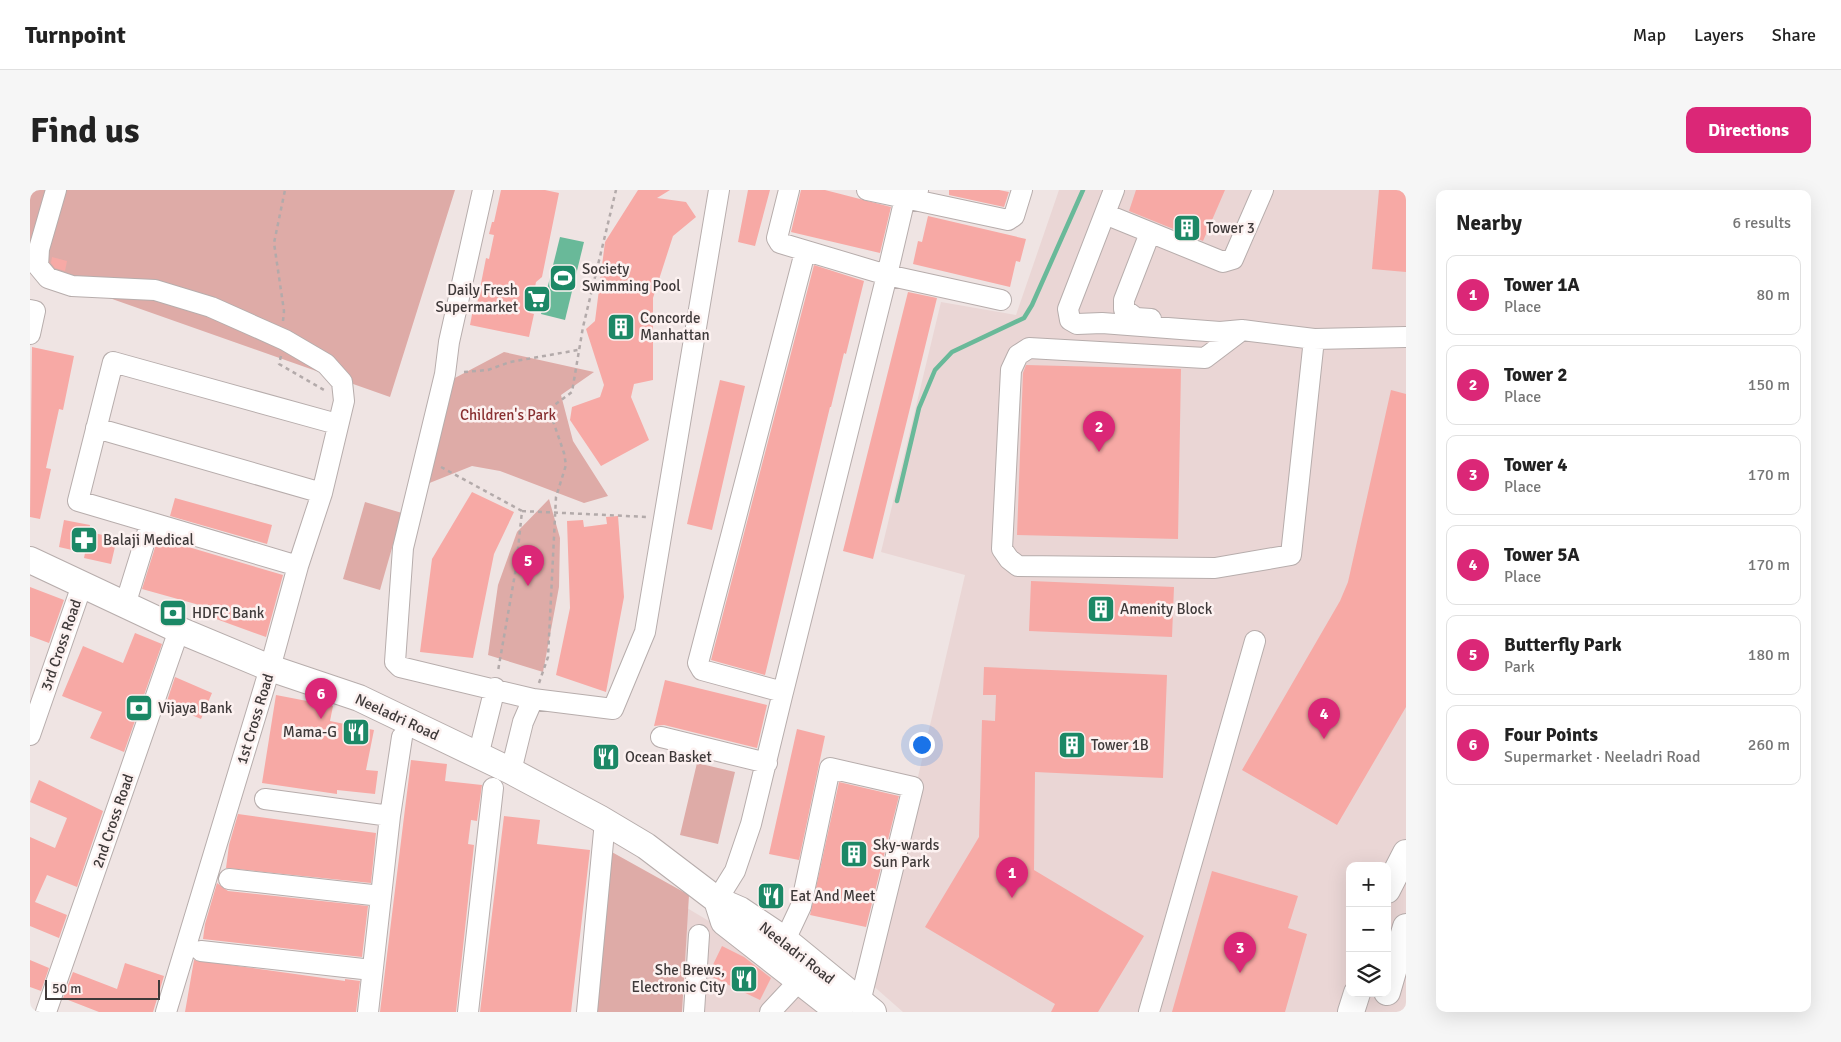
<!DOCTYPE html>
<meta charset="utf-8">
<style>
body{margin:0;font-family:Signika,sans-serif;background:#f6f6f6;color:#222}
.controls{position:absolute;right:15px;bottom:15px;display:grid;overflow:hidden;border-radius:10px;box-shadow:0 5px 20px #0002}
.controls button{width:45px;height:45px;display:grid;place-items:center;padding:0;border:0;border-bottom:1px solid #e0e0e0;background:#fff;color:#222;font:25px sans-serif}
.scale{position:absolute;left:15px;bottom:12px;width:115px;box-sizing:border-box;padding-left:5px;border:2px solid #3f3a3a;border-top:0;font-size:14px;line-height:18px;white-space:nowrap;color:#3f3a3a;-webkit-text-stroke:4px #fcf1f0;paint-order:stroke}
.you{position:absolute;left:891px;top:554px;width:18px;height:18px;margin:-12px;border:4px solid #fff;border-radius:50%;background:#1a73e8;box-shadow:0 0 0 8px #1a73e833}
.badge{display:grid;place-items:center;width:32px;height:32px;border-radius:50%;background:#db2777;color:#fff;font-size:16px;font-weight:700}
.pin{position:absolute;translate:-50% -41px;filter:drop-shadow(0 1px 2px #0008)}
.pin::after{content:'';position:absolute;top:26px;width:18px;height:15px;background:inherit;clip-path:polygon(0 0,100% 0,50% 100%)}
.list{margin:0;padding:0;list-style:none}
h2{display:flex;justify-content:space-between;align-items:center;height:65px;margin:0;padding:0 20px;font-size:21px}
h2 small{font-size:16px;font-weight:400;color:#767676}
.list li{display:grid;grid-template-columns:32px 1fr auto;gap:15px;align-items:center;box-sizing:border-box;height:80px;margin:0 10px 10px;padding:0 10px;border:1px solid #e0e0e0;border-radius:10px}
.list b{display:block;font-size:19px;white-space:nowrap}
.list p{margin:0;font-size:16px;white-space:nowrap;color:#767676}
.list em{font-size:16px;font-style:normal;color:#767676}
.icon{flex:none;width:28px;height:28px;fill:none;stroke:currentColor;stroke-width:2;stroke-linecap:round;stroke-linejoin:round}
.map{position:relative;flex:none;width:1376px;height:822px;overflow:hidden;border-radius:10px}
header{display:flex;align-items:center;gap:30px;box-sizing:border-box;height:70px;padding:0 25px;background:#fff;border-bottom:1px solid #e0e0e0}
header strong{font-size:24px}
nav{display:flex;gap:28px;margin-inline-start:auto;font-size:18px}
.intro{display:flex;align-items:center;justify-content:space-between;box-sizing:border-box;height:120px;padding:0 30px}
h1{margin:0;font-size:35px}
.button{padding:12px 22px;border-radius:10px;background:#db2777;color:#fff;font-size:18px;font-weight:700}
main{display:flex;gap:30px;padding:0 30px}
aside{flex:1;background:#fff;border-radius:10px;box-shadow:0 5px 20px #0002}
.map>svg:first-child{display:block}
.built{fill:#ead6d5;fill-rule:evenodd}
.green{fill:#deaba7}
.water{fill:#69b999}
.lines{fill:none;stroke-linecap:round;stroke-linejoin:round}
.stream{stroke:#69b999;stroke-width:4.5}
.building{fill:#f7a9a5}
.minor-casing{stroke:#b7adac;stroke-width:22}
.major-casing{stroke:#b7adac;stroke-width:28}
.path{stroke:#b3aaaa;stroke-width:2.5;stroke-dasharray:4 4;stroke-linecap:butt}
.minor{stroke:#fff;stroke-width:20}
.major{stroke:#fff;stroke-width:26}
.labels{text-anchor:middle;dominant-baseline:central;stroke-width:5;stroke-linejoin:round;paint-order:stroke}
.poi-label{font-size:15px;fill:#3f3a3a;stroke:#fcf1f0;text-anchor:start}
.park-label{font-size:15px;fill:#882f30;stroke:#fcf1f0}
.street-label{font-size:15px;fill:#3f3a3a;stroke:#fcf1f0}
</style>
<header>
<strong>Turnpoint</strong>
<nav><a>Map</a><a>Layers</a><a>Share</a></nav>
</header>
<div class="intro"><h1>Find us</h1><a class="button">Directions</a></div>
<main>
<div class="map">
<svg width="1376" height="822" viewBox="0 0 1376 822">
<rect width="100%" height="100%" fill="#efe4e3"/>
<path class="built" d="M1029,0H1376V822H873L840,793L935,385L851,362L911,112L986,125ZM1320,676H1357V803H1320Z
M657,718L694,740L803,822H653Z"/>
<path class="green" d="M0,0H425L360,207L0,80Z
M474,162L564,182L531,205L543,251L578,306L554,313L470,281L442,276L397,294L421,190Z
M519,309L530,348L529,397L513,482L458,465L468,395L487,342Z
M335,312L372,323L350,400L313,389Z
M667,573L705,582L688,654L650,645Z
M571,656L659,705L652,822H556Z"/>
<path class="water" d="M530,47L554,52L535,130L511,124Z"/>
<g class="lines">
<path class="stream" d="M867,311L889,218L905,180L922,162L994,128L1002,115L1053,0"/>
</g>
<path class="building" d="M471,0H515L529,3L512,87L506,92L500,123L504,124L499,147L440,135L444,114H447L456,68L459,69L464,45L459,44L462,32H464Z
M608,0H640L627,8L656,12L666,27L643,46L623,108V190L604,194L601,207L619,250L571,276L540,230L542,217L570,207L574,195L556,139L565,131L575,52Z
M718,0H740L725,56L708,52Z
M771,0H795L861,17L850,63L761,42Z
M919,0H969L979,2L974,17L919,5Z
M1106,0H1195L1173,51L1099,21Z
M1349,0H1376V82L1342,79Z
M898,26L996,49L990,72L986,71L980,97L883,74L888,51L892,52Z
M22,67L37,71L35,81L25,78L21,73Z
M784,75L834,91L816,164L814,163L801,217H800L735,485L681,470Z
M878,102L907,108L843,369L813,361Z
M2,157L44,166L33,220L29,219L16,278L21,279L10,329L0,327Z
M996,175L1151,179L1148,349L987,345L993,183Z
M690,190L715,196L682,340L657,334Z
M1361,200L1376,204V517L1307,635L1212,580L1310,411L1318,392Z
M442,302L484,322L464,364L443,468L390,462L402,369Z
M145,308L242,335L237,354L140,326Z
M588,326L594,407L576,502L526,485L540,418L537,331L553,330L554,337L577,334L576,327Z
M34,330L60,335L59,342L87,348L81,374L54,368L55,363L29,357Z
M128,348L253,385L236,447L178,426L180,418L112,399Z
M1001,391L1144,397L1142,447L999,441Z
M0,397L34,410L19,453L0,446Z
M105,443L132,454L94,562L60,548L72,522L32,506L53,456L93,473Z
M954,477L1137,485L1133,588L1005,582L1004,680L1114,746L1068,822H1021L1025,814L895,737L949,647L952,530L965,531L966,505H953Z
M145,487L182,503L171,529L136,514Z
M635,490L737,515L727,558L634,535L624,536Z
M246,505L303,516L300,531L344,540L336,580L348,581L345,604L307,600V604L232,593Z
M767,539L795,546L769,670L739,664Z
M381,570L417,574L415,591L452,595L447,631L441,630L438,654L444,655L426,822H350Z
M9,590L73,621L47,697L17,685L5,712L37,725L29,748L0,736V647L25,658L37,628L0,612Z
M809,592L869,606L836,737L780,725Z
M208,624L346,643L341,693L196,678L199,655Z
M474,626L510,630L507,654L560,660L541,822H450Z
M1182,681L1268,706L1258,738L1277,744L1255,822H1142Z
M187,693L198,701L338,716L332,767L173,749L175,734Z
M692,756L714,767L741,788L730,810L678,785Z
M0,770L19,778L11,801L0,797Z
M164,770L315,791V789L330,791L326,822H155Z
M95,773L134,786L123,822H69L33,808L43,782L87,799Z"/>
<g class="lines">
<g class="minor-casing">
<path id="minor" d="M26,0L9,59L8,76L18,88L42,96L125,100L181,117L255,150L296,174L312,192L314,211L292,303L268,376L240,478L136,822
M453,0L419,152L415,184L373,358L365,472L370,477L503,509L583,519L615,442L689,0
M759,0L747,48L750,53L857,85L875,8L837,0
M888,0L875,8L978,30L984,26L992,0
M1084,0L1038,119L1040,130L1047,134L1072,133L1190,142L1212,140L1284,149L1376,147
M1075,24L1193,72L1203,69L1233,0
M1120,43L1094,110V119L1106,128L1121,129
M0,120L5,121L0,144
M1212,140L1175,168L999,158L988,165L981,180L972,359L979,369L988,376L1185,378L1261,365L1284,149
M66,238L292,303
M268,376L48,311L83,172L307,234
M95,415L118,341
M753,502L857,85L971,110
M0,545L52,395
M631,547L737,573
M448,566L465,498
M481,581L493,532L503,509
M235,609L360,626
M199,689L351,706
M687,710L705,681L721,634L753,502L672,480L668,473L775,62
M755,750L771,716L800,578L883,597L830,812
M171,761L342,780
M16,822L149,440
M338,822L360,626L372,547
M438,822L463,598
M557,822L575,631
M664,822L669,745
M740,822L769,791
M1119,822L1225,451"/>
</g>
<g class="major-casing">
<path id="major" d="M0,370L149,440L240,478L329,508L481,581L569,628L616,656L687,710L710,720L755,750L843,822
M1357,700L1376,663
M687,710L694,732L809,822
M1357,802L1376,737
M1321,822L1327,803"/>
</g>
<path class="path" d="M253,131L254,121L244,53L255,0
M251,166L249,174L294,200
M434,182L458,180L480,172L548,160
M411,277L492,321L486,378L468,481
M492,321L618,327
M509,493L518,467L526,307L536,275L534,263L519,219L542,202L553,137L586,0"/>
<use href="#minor" class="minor"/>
<use href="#major" class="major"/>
</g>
<defs>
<g id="building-square" transform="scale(1.4375)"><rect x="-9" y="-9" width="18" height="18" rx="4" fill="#1c8866" stroke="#fcf1f0"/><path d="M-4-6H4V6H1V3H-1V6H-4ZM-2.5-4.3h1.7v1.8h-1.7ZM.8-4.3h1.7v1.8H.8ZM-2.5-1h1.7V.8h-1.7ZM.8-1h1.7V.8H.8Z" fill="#fff"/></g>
<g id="stadium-square" transform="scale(1.4375)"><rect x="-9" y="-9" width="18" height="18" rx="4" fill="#1c8866" stroke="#fcf1f0"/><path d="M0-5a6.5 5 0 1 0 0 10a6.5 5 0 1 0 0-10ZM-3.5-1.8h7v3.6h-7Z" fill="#fff"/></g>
<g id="supermarket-square" transform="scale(1.4375)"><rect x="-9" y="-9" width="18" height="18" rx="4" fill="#1c8866" stroke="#fcf1f0"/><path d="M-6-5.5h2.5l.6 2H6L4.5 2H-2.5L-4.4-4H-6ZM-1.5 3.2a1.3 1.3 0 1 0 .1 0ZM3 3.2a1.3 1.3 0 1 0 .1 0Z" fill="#fff"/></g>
<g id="pharmacy-square" transform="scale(1.4375)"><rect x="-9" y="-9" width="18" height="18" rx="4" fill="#1c8866" stroke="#fcf1f0"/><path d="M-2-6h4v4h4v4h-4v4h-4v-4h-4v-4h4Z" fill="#fff"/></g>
<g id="bank-square" transform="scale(1.4375)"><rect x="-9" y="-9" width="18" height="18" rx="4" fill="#1c8866" stroke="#fcf1f0"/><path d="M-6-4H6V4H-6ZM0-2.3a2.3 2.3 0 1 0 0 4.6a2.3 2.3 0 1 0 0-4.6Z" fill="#fff"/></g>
<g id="restaurant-square" transform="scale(1.4375)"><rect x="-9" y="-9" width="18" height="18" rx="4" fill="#1c8866" stroke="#fcf1f0"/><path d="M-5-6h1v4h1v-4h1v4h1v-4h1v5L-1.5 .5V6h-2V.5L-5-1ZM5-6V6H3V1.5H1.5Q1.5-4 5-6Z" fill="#fff"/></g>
</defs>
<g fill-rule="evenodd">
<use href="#building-square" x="1157" y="38"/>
<use href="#stadium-square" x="533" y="88"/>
<use href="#supermarket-square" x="507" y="109"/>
<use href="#building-square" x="591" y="137"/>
<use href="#pharmacy-square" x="54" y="350"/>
<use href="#building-square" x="1071" y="419"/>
<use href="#bank-square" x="143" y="423"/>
<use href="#bank-square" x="109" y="518"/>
<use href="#restaurant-square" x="326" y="542"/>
<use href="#building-square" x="1042" y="555"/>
<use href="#restaurant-square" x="576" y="567"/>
<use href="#building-square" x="824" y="664"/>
<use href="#restaurant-square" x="741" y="706"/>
<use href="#restaurant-square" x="714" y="789"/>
</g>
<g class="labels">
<g class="poi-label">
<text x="1176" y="38">Tower 3</text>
<text x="552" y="79">Society<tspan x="552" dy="17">Swimming Pool</tspan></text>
<text x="488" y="100" text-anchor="end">Daily Fresh<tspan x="488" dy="17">Supermarket</tspan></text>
<text x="610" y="128">Concorde<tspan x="610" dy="17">Manhattan</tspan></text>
<text x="73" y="350">Balaji Medical</text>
<text x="1090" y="419">Amenity Block</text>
<text x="162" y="423">HDFC Bank</text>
<text x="128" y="518">Vijaya Bank</text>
<text x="307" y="542" text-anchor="end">Mama-G</text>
<text x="1061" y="555">Tower 1B</text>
<text x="595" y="567">Ocean Basket</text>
<text x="843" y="655">Sky-wards<tspan x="843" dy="17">Sun Park</tspan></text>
<text x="760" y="706">Eat And Meet</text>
<text x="695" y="780" text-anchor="end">She Brews,<tspan x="695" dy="17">Electronic City</tspan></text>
</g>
<g class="park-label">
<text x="478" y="225">Children's Park</text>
</g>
<g class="street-label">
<text transform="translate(31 455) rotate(-71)">3rd Cross Road</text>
<text transform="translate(367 527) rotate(25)">Neeladri Road</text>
<text transform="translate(225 529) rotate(-73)">1st Cross Road</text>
<text transform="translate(83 631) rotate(-71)">2nd Cross Road</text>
<text transform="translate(767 763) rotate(38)">Neeladri Road</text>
</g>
</g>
</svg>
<div class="controls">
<button>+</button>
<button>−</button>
<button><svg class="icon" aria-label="layers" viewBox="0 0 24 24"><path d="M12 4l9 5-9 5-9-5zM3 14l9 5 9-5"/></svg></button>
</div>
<div class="scale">50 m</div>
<div class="you"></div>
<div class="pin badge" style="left:982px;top:708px">1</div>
<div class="pin badge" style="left:1069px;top:262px">2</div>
<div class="pin badge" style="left:1210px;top:783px">3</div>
<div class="pin badge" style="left:1294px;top:549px">4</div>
<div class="pin badge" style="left:498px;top:396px">5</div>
<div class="pin badge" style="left:291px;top:529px">6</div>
</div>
<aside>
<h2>Nearby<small>6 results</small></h2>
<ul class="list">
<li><span class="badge">1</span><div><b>Tower 1A</b><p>Place</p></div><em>80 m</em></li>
<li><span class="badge">2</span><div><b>Tower 2</b><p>Place</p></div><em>150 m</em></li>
<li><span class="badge">3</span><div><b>Tower 4</b><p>Place</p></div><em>170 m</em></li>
<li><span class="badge">4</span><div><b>Tower 5A</b><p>Place</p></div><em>170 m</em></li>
<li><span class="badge">5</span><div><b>Butterfly Park</b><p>Park</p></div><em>180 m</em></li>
<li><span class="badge">6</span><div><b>Four Points</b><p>Supermarket · Neeladri Road</p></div><em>260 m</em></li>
</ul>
</aside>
</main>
